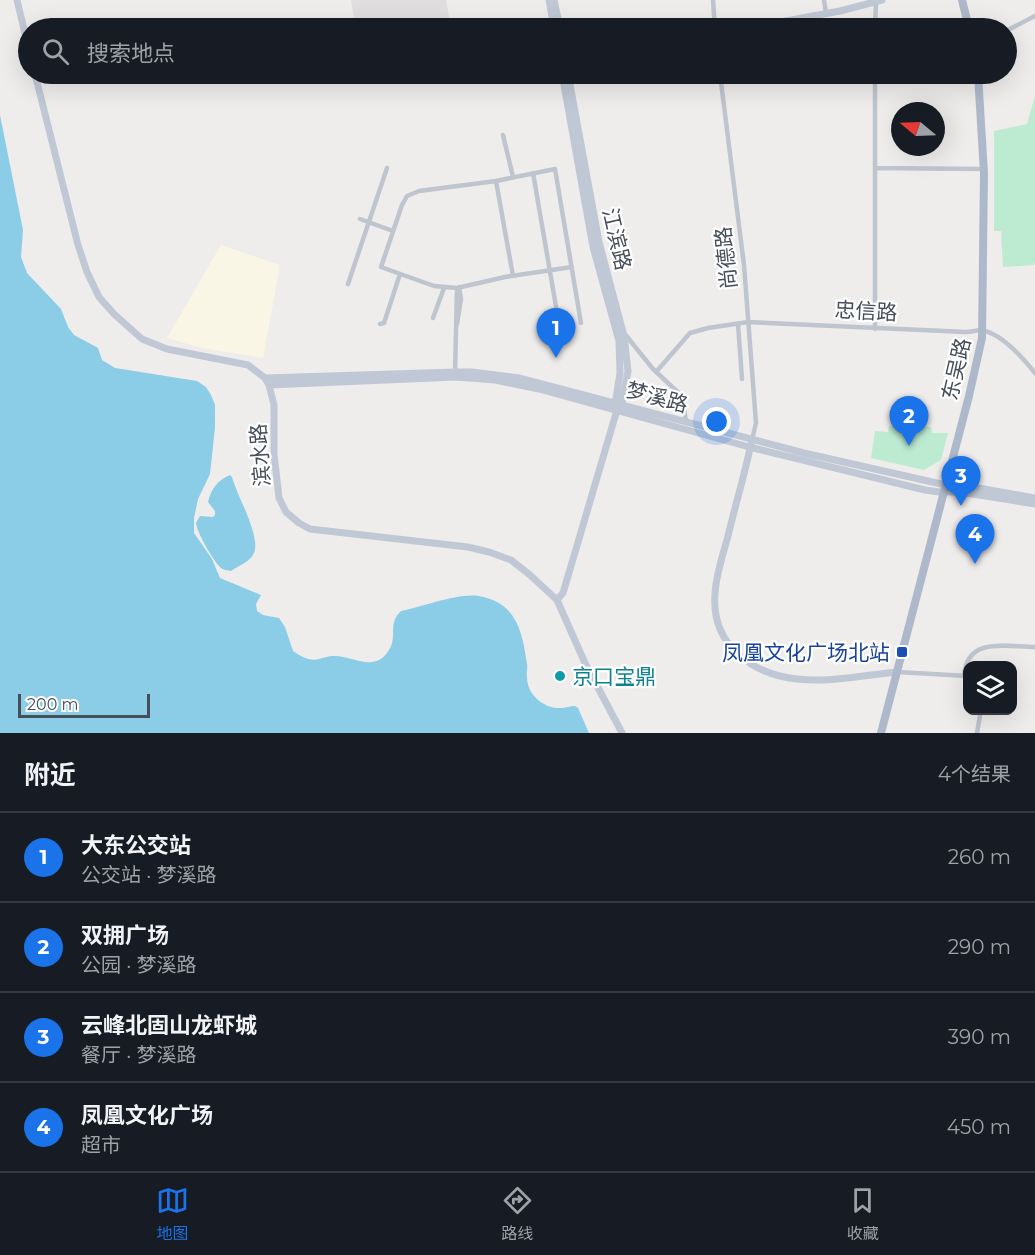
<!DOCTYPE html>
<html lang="zh">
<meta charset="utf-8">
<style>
body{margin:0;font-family:Montserrat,"Noto Sans SC",sans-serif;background:#20242c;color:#f1f3f6}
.controls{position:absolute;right:18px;bottom:18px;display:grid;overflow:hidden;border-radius:12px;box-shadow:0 6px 24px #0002}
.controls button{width:54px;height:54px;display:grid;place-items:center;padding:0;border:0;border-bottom:2px solid #363941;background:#171b24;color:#f1f3f6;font:30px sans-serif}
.compass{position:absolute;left:891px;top:102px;width:54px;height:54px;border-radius:50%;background:#171b24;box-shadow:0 6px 24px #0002;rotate:289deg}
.scale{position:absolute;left:18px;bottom:15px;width:132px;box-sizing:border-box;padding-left:6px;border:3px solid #464e59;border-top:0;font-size:16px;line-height:21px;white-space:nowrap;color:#464e59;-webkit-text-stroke:4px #fff;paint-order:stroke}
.you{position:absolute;left:717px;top:422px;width:21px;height:21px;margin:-15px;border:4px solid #fff;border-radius:50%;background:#1a73e8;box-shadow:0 0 0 9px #1a73e833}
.badge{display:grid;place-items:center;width:39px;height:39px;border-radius:50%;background:#1a73e8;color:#fff;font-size:20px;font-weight:700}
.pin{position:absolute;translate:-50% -50px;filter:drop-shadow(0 2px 3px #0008)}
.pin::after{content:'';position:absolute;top:32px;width:21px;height:18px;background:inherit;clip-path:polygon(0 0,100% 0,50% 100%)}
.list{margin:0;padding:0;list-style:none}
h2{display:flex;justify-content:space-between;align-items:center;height:78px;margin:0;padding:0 24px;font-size:26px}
h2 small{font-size:20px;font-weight:400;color:#9ea1a6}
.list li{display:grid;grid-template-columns:39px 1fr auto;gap:18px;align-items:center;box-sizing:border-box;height:90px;padding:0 24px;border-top:2px solid #363941}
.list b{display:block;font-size:22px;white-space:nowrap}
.list p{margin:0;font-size:20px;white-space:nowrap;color:#9ea1a6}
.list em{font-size:20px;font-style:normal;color:#9ea1a6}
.icon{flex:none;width:33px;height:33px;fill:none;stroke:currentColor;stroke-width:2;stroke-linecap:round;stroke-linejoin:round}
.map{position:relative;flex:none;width:1035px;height:733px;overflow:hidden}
.search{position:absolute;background:#171b24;box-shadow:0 6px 24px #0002;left:18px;right:18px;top:18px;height:66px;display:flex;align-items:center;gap:15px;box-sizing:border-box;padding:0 21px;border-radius:33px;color:#9ea1a6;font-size:22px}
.sheet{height:438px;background:#171b24}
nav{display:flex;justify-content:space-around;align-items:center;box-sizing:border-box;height:84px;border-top:2px solid #363941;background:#171b24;font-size:16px;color:#9ea1a6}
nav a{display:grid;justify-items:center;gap:3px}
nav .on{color:#1a73e8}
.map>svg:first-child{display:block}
.commercial{fill:#faf6e5}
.education{fill:#e0dede}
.green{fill:#bcebd2}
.water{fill:#8bcce6}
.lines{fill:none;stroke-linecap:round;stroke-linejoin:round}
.street{stroke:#bec5ce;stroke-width:4.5}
.secondary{stroke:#c0c8d5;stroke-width:7}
.primary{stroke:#adb9ca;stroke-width:8}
.transit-dot{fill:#1a4fb4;stroke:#fff;stroke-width:2}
.culture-dot{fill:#0f9aa8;stroke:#fff;stroke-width:2}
.labels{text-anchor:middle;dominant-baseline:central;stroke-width:4.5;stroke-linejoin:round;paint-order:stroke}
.street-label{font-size:21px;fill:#464e59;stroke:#fff}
.transit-label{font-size:21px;fill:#164399;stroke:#fff;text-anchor:end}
.culture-label{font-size:21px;fill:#0d838f;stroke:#fff;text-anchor:start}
</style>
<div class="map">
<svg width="1035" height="733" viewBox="0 0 1035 733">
<rect width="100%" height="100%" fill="#efecec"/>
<path class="commercial" d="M221,245L280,265L263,358L202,348L167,338Z"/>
<path class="education" d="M351,0H446L451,28H356Z"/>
<path class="green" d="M1035,96V262L1034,265L1003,267L1001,231H994V131L1027,124Z
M889,426L931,427L932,433H948L941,460L924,470L871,458L875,431L888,432Z"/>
<path class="water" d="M0,115L23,230L21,257L27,273L61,309L68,327L74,335L98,348L102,360L115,368L197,381L206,387L211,395L215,405V427L210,474L198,499L194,518V533L212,559L220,578L261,595L256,604L257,611L263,615L279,618L285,627L293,651C300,656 310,662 319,659C324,658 328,656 333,656C352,655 375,674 389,650C398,636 387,624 401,611C422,607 458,593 478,596C516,602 522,630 527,664C528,669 526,673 527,677C527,695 544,709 561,708C566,708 570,706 575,706L578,708L589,733H0Z
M230,475L232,477C237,496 261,536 254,553C251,561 238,566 231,571C228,570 225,571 221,568C214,562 197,533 196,523L200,516L213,517L215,515V511L208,502C211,489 218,480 230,475Z"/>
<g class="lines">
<path class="street" d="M713,0L715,28
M824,0L826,13
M875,28L876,2
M1006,31L1035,16
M408,74L416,76L434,74
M720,74L744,265L756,423L752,440
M503,135L513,177
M875,168L983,169
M533,173L559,324
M496,181L419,191L407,196L402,205L381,267L434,286L457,288L505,277L572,267
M360,219L393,231
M513,276L496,181L555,169L581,323
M348,284L387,168
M433,318L444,288
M380,324L384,323L400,274
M457,324L461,299L459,287
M738,324L742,379
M875,329V74
M624,333L653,369L682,396L686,421
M656,372L690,333L708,328L748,322L966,332C971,332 977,330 981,330C1001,333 1023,358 1035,373
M455,374L457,288
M897,672L968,676
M964,676C967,636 1006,647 1035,647
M977,733L981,710"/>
<path class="secondary" d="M17,0L28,46
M549,0L554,28
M554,0L560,28
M748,28L840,11L882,0
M35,74L78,245L87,272L99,297L114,314L142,339L167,349L248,365L265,378L269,385L274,405V454L279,498L286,512L299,523L310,529L468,547L489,552L511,560L530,575L557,600L585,663L622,733
M562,74L593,247L619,341L620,373L615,405
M265,378L455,372H472L519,378L804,453L941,484L962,485L1035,498
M269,385L456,377L495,380L539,389L749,447L925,490L939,492H960L1035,504
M751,444C745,473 736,503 729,532C724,552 716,573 715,594C711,645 752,674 797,679C828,683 865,675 897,672
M557,600L563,593L617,410L622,404L628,371L624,336L599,242L568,74"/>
<path class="primary" d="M962,0L969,28
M881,733L969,396L982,338L984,173L978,74"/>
</g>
<rect class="transit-dot" x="896" y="646" width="12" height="12" rx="3"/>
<circle class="culture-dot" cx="560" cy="676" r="6"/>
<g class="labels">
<g class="street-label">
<text transform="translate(617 239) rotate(77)">江滨路</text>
<text transform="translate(726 258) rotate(-96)">尚德路</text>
<text transform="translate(866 311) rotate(3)">忠信路</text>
<text transform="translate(956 369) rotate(-77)">东吴路</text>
<text transform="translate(657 397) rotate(15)">梦溪路</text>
<text transform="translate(260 455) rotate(-94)">滨水路</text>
</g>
<g class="transit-label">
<text x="890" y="652">凤凰文化广场北站</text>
</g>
<g class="culture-label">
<text x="572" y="676">京口宝鼎</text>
</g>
</g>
</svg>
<div class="controls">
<button><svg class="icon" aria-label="layers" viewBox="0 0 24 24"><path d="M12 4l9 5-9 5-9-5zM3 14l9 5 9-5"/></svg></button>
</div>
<svg class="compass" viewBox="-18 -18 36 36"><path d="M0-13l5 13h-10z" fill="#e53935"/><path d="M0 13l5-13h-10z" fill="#9ea1a6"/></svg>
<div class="scale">200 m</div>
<div class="you"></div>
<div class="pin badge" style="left:556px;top:358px">1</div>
<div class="pin badge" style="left:909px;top:446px">2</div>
<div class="pin badge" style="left:961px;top:506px">3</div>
<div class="pin badge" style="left:975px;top:564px">4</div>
<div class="search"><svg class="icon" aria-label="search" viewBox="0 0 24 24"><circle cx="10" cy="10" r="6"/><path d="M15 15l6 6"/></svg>搜索地点</div>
</div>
<section class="sheet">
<h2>附近<small>4个结果</small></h2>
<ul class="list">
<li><span class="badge">1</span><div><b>大东公交站</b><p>公交站 · 梦溪路</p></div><em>260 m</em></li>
<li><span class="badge">2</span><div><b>双拥广场</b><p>公园 · 梦溪路</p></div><em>290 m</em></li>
<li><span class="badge">3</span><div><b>云峰北固山龙虾城</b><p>餐厅 · 梦溪路</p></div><em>390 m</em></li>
<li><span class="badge">4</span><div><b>凤凰文化广场</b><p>超市</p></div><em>450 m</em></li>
</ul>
</section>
<nav>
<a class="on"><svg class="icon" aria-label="map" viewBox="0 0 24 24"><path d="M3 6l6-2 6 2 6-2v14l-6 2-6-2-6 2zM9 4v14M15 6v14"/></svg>地图</a>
<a><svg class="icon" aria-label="directions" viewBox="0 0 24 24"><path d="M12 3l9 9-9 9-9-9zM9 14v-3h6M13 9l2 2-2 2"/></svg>路线</a>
<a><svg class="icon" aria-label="saved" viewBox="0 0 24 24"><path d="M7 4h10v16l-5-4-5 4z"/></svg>收藏</a>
</nav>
